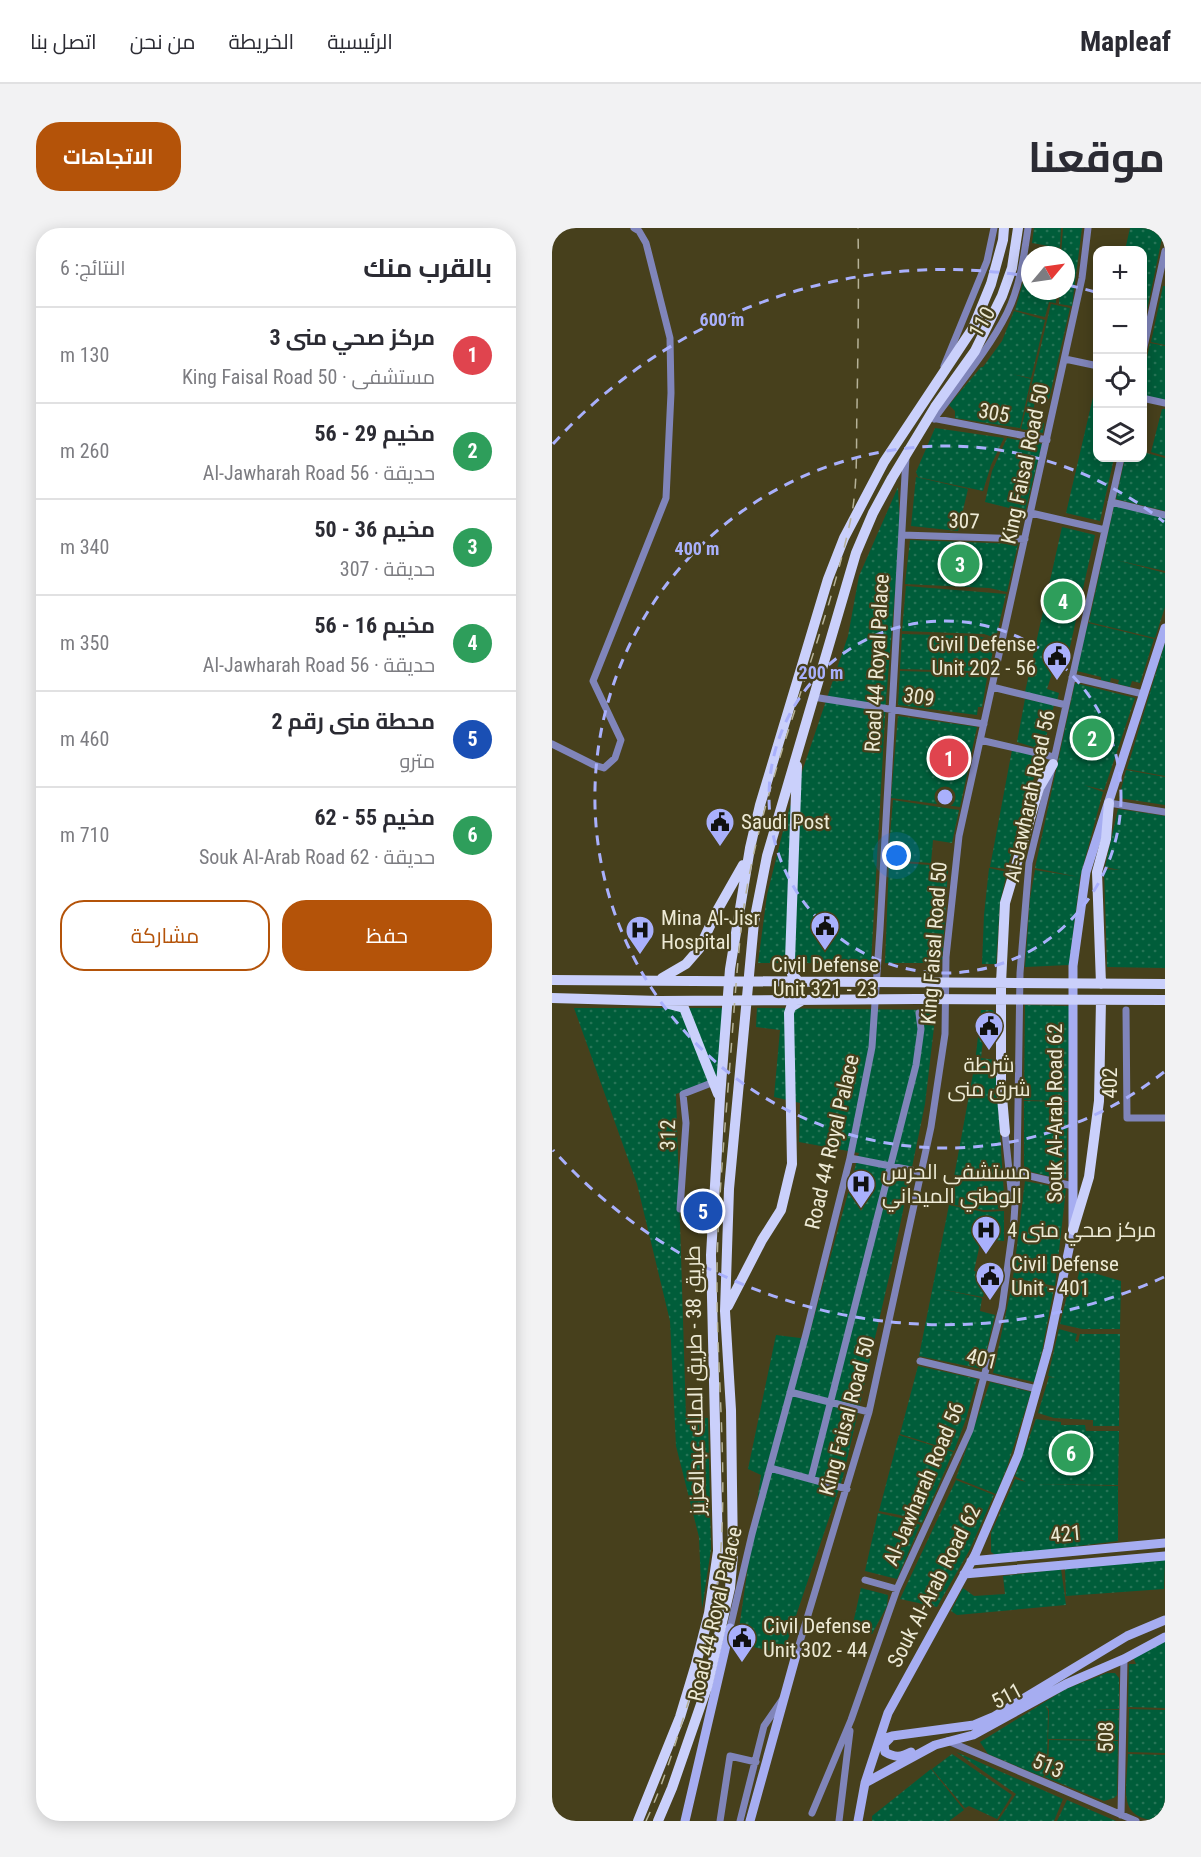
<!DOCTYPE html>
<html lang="ar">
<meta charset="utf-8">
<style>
body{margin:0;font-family:"Roboto Condensed",Cairo,sans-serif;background:#f2f2f3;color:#2b2b33;direction:rtl}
.controls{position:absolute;right:18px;top:18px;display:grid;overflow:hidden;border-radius:12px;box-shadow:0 3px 15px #0003}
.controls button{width:54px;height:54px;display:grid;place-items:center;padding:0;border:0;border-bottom:2px solid #e1e1e2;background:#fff;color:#2b2b33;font:30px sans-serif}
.compass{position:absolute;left:469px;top:18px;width:54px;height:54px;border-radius:50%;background:#fff;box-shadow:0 3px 15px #0003;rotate:61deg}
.you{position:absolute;left:345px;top:628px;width:21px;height:21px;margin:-15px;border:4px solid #fff;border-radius:50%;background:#1a73e8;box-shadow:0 0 0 9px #1a73e833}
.badge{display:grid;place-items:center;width:39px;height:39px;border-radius:50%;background:#b45309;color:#fff;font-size:20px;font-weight:700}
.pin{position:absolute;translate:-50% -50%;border:3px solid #fff;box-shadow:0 2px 6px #0006}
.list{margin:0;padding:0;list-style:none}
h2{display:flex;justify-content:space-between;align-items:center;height:78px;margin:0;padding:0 24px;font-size:26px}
h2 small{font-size:20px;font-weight:400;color:#7c7c81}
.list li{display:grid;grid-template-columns:39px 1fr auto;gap:18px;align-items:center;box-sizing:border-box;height:96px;padding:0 24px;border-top:2px solid #e1e1e2}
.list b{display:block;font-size:22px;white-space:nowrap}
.list p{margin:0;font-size:20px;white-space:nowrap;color:#7c7c81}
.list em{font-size:20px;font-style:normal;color:#7c7c81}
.actions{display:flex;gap:12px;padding:18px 24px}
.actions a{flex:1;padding:14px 0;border:2px solid #b45309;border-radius:24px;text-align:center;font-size:21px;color:#b45309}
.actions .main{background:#b45309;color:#fff}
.icon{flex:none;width:33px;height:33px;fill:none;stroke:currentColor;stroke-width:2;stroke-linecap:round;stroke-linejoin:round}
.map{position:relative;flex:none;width:613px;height:1593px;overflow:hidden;direction:ltr;border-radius:24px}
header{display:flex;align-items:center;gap:36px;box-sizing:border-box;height:84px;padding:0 30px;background:#fff;border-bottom:2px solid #e1e1e2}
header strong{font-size:28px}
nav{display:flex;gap:33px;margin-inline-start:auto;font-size:21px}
.intro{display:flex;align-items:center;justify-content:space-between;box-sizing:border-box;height:144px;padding:0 36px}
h1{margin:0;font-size:42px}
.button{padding:15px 27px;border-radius:24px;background:#b45309;color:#fff;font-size:21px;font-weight:700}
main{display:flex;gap:36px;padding:0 36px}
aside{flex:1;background:#fff;border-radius:24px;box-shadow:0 3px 15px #0003}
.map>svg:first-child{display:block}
.park{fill:url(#park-dots)}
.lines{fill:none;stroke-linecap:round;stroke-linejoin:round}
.street{stroke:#8085ba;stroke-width:7}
.secondary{stroke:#a6adf1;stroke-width:9}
.primary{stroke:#cad0fb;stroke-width:10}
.rail{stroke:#b6b298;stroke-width:1.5;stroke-dasharray:10 10;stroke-linecap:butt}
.ring{fill:none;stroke:#a9b0fc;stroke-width:3;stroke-dasharray:10 8}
.labels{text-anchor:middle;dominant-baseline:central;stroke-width:4.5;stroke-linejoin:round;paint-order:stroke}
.street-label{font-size:21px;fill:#edead5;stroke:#47401c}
.poi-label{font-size:21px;fill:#edead5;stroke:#47401c;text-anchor:start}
.centre{fill:#a9b0fc;stroke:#47401c;stroke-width:3}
.ring-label{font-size:18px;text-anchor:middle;font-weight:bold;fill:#a9b0fc;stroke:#47401c;stroke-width:4.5;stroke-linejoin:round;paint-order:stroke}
</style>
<header>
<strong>Mapleaf</strong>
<nav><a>الرئيسية</a><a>الخريطة</a><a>من نحن</a><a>اتصل بنا</a></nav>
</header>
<div class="intro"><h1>موقعنا</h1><a class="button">الاتجاهات</a></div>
<main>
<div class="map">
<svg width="613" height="1593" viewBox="0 0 613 1593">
<defs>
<pattern id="park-dots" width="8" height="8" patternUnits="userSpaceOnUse" patternTransform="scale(1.5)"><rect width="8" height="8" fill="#005d3a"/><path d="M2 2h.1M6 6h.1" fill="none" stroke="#267456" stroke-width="1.8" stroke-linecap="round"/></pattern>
</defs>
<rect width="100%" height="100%" fill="#47401c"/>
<path class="park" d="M482,0H509L508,20L480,15Z
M511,0H530L520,78L507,76L508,63H514V27H509Z
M578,0H612L591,102L590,22H573Z
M478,31V63H504V75L497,74L493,89L463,82Z
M611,58H613V117L599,114Z
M499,76L518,80L497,171L484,168L479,193L492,195L491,205L469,201Z
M462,83L493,92L479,150L460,146L479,151L468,200L403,190V183L397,177L429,139H431L450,113Z
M598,115L613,118V173L591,168V149Z
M545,152L546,230H562L548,293L514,285Z
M610,181H613V228L599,224Z
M383,200L452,210L439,237L431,263L366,249L364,244Z
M455,210L490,216L473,284L433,274L440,243Z
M591,224L613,230V283L564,271L573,230H590Z
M364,249L416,261L406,303L359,298Z
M346,259L348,304L334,472L319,735H206L215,667L234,591L296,408L307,348Z
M562,278L613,290V343L564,332L613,345V379L603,410L537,394Z
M510,299L543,307L513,441L502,439L495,461L507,465L505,473L473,464Z
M358,312L466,316L455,364L437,360L353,356Z
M354,358L454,366L444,410L432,406L350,403Z
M536,395L602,411L588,455L580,453L578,459L566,456L567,452L559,450L558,454L549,452V449L525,443Z
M350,406L425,408L443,412L436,448L419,443L348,441Z
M613,415V548L575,541Z
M348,443L418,445L435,450L430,479H426L425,487L346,477Z
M523,455L583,470L552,562L532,557L551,564L528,649L517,737L473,739L478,671L483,642L527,649L483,640Z
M473,471L502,477L491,522L465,514Z
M346,488L425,499L408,579L339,570Z
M460,522L488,529L455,641L438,639Z
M574,542L613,549V577L567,570Z
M341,572L407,582L400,615L381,612L379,635L336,632Z
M566,581L613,588V740L555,739L552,641L568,642L553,639Z
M337,634L378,637V640L396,642L390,735H333Z
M437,640L455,644L448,674L444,736H430L432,687Z
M473,777L517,778L516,873L472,872Z
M22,780H172L166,850L124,866L134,1189L156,1190L159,1321L150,1381L147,1309L124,1218L118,1093L85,956Z
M205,780L384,782L373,876L340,1036L291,1249L231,1426L185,1415L209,1247L196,1241L224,1107L256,1111L307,925L247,914L248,875L222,869L228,802L204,799Z
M429,782H440L444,786V814L431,812L429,830L443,832L453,981L432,982L397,976L423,835Z
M472,873L516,874L514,950H504L472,942Z
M473,953L514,961L503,1058L461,1050Z
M397,977L432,984L452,983V1013L429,1011L422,1043L449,1049L447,1062L433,1059L431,1069L388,1061L430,1070L428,1083L443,1087L430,1141L367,1128Z
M528,1041L569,1053L568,1101H530L508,1096L517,1059L523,1060Z
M461,1052L502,1060L490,1123L482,1154L441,1145Z
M507,1101L525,1106L523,1113L526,1114L528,1106H568L567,1198H541V1192L502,1190L486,1185L497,1149L504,1150L496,1148Z
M366,1138L425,1151L414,1191L402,1223L348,1206Z
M438,1154L479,1164L455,1239L444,1266L404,1250Z
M484,1191L509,1194V1197H533L534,1203H567L566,1257L480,1256L566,1258V1313L445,1328L439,1324V1305L463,1251L474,1254L463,1248Z
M347,1207L401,1224L370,1295L348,1287L327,1283Z
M404,1252L442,1267L417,1323L385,1379L348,1371Z
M326,1285L353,1291L368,1297L345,1351L313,1343Z
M613,1331L612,1361L514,1368L513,1341Z
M509,1341L514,1377L405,1387L399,1383L411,1360L422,1368L453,1366L451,1348Z
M309,1360L336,1367L335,1378L320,1406L300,1400Z
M613,1412V1480L576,1479L577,1436H584L581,1429Z
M555,1445H563L567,1450V1481H541L567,1482L566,1512L496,1511L497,1482L493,1477L496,1483L495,1540L491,1549L436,1526L428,1514L514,1461Z
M577,1481L613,1482V1525L576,1524Z
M497,1512L566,1513L565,1567L562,1570L552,1573L493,1549L496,1540Z
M404,1524L511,1571L502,1593H446L464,1566Z
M400,1526L460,1567L445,1591L417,1578L413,1580L380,1541Z
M576,1526L613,1527V1593C563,1593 575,1564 576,1526Z
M379,1541L412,1582L397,1593H320V1588Z
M515,1572L564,1593H505Z"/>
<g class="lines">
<path class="street" d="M590,128L613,23
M513,131L546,138
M392,138L435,33L442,0
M590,170L613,175
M380,190L495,212
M382,191C407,156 436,123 455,85C468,59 472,28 476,0
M559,274L613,287
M479,285L553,302
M350,307L473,311
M520,449L591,466
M440,459L514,477
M261,469L432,496
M428,512L502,529
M0,516L42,537L52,540L63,530L69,512L41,453L114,270L119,165L118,110L94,15L87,3L82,0
M557,575L613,584
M574,782L575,890H613
M453,904L460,971
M298,930L369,944
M465,945L521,958
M128,981L134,895L131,866L162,854
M368,1133L485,1161
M238,1164L317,1184
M218,1240L295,1261
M259,1251L364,837L369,801L367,785
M313,1352L345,1361
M178,1400L200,1306L254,1106L298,930L320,819L328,701L354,229
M244,1427L317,1184L379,899L393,806L394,729L407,608L530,50L536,0
M396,1513L584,1593
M260,1585L299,1492L345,1361L418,1202L450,1080L462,992L465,945L468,745L477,635L501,536L569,230
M569,1587L572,1431
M168,1593L178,1528L204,1534
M188,1593L212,1498L230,1472
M287,1593L298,1503"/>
<path class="secondary" d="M419,1333L613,1315
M412,1346L613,1328
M338,1510L332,1516L333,1524C343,1530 349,1529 359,1524
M327,1512L340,1508L422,1497L441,1489L575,1408L613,1392
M313,1555L383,1517L421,1507L514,1456L572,1431L613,1409
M133,1593L178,1400
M198,1593L244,1427
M306,1593L313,1555L336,1485L423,1327L466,1227L496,1121L521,1002V738L534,644L613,400"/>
<path class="primary" d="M245,538L238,732L240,746L247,754
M110,750L134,736L147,721L166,681L191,637
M0,752L613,756
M549,756L545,644L554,611L557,575
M0,770L108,773L364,771L613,772
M117,776L132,780L166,866
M453,904L449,857V755L453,675L487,560L501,536
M521,1002L537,949L547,873L549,772
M176,1078L210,1012L229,982L240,936L237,785L239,779L249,773
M86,1593L128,1489L144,1436L157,1385L166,1323L159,1027L168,870L178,741L198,620L208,577L276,351L292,310L332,234L421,100L439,56L451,12L452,0
M106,1593L120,1560L155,1459L178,1360L181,1326L180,1258L179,1182L173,1083L177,961L202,694L215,628L304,325L321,285L340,250L383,179L423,123L450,68L460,40L466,0"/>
<path class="rail" d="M94,1593C111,1557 123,1517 135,1478C151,1426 166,1374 169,1319C175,1227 164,1135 165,1043C166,977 172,912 177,848C181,799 184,750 189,701C205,558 271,426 300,285C306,251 304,214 305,179C306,119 307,60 306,0"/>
</g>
<g class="ring">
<circle cx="393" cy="569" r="176"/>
<path d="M612 844A351 351 0 1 1 612 294"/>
<path d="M612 1049A527 527 0 0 1 1 922M1 216A527 527 0 0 1 475 48M516 57A527 527 0 0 1 543 64"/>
</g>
<defs>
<g id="civic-pin" transform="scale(1.5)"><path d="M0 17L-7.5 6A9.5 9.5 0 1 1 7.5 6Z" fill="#a9b0fc" stroke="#47401c"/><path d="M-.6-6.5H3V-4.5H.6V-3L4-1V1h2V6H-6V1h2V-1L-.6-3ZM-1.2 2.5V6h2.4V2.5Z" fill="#111"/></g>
<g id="hospital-pin" transform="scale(1.5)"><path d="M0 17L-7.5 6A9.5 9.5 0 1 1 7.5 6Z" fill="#a9b0fc" stroke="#47401c"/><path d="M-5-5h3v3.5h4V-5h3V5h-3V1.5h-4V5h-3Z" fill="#111"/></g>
</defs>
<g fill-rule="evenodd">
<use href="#civic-pin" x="505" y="428"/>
<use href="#civic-pin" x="168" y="594"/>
<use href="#civic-pin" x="273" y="698"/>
<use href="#hospital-pin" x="88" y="702"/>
<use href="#civic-pin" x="437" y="798"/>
<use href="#hospital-pin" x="309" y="956"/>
<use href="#hospital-pin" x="434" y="1002"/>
<use href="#civic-pin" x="438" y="1048"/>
<use href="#civic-pin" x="190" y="1410"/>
</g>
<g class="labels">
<g class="street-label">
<text transform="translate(430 94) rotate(-60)">110</text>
<text transform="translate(442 185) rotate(11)">305</text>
<text transform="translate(473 236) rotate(-78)">King Faisal Road 50</text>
<text transform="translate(412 293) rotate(2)">307</text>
<text transform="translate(325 435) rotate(-87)">Road 44 Royal Palace</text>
<text transform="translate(367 469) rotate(9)">309</text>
<text transform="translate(478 568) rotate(-78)">Al-Jawharah Road 56</text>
<text transform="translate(382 715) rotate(-86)">King Faisal Road 50</text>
<text transform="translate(558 855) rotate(-90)">402</text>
<text transform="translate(503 885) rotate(-90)">Souk Al-Arab Road 62</text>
<text transform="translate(116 907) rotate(-89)">312</text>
<text transform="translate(280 914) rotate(-77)">Road 44 Royal Palace</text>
<text transform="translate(430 1131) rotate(14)">401</text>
<text transform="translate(143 1152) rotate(-91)">طريق 38 - طريق الملك عبدالعزيز</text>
<text transform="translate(295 1188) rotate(-75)">King Faisal Road 50</text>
<text transform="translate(372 1256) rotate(-67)">Al-Jawharah Road 56</text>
<text transform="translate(514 1306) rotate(-5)">421</text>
<text transform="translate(382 1358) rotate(-63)">Souk Al-Arab Road 62</text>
<text transform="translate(163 1386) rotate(-77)">Road 44 Royal Palace</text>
<text transform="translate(455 1468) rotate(-28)">511</text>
<text transform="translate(554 1509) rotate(-89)">508</text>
<text transform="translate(496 1538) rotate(23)">513</text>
</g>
<g class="poi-label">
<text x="484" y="416" text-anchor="end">Civil Defense<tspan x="484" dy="24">Unit 202 - 56</tspan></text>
<text x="189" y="594">Saudi Post</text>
<text x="109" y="690">Mina Al-Jisr<tspan x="109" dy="24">Hospital</tspan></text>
<text x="273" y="737" text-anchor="middle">Civil Defense<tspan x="273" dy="24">Unit 321 - 23</tspan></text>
<text x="437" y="837" text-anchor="middle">شرطة<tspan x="437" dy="24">شرق منى</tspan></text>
<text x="330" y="944">مستشفى الحرس<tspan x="330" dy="24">الوطني الميداني</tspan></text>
<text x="455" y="1002">مركز صحي منى 4</text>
<text x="459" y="1036">Civil Defense<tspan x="459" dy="24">Unit - 401</tspan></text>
<text x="211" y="1398">Civil Defense<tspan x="211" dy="24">Unit 302 - 44</tspan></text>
</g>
</g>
<circle cx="393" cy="569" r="9" class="centre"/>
<g class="ring-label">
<text x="170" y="98">600 m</text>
<text x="145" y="327">400 m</text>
<text x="269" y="451">200 m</text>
</g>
</svg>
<div class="controls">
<button>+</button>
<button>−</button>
<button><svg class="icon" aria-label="locate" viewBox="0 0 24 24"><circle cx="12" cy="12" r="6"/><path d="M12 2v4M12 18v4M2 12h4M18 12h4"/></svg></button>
<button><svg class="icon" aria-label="layers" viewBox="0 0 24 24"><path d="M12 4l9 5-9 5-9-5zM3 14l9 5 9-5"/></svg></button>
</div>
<svg class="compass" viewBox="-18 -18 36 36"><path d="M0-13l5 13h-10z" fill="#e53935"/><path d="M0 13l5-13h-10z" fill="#7c7c81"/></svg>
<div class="you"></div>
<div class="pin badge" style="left:397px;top:530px;background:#e0444e">1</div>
<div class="pin badge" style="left:540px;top:510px;background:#2e9e5b">2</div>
<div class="pin badge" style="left:408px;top:336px;background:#2e9e5b">3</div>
<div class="pin badge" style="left:511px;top:373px;background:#2e9e5b">4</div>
<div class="pin badge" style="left:151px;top:983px;background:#1a4fb4">5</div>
<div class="pin badge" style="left:519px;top:1225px;background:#2e9e5b">6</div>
</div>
<aside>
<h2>بالقرب منك<small>النتائج: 6</small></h2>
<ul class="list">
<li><span class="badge" style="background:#e0444e">1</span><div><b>مركز صحي منى 3</b><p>مستشفى · King Faisal Road 50</p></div><em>130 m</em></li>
<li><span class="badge" style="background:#2e9e5b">2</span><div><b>مخيم 29 - 56</b><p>حديقة · Al-Jawharah Road 56</p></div><em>260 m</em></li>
<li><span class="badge" style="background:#2e9e5b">3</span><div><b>مخيم 36 - 50</b><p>حديقة · 307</p></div><em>340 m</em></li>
<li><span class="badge" style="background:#2e9e5b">4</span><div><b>مخيم 16 - 56</b><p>حديقة · Al-Jawharah Road 56</p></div><em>350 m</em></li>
<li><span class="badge" style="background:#1a4fb4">5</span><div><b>محطة منى رقم 2</b><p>مترو</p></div><em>460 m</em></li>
<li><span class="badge" style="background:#2e9e5b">6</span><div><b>مخيم 55 - 62</b><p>حديقة · Souk Al-Arab Road 62</p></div><em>710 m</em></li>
</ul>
<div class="actions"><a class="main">حفظ</a><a>مشاركة</a></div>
</aside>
</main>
